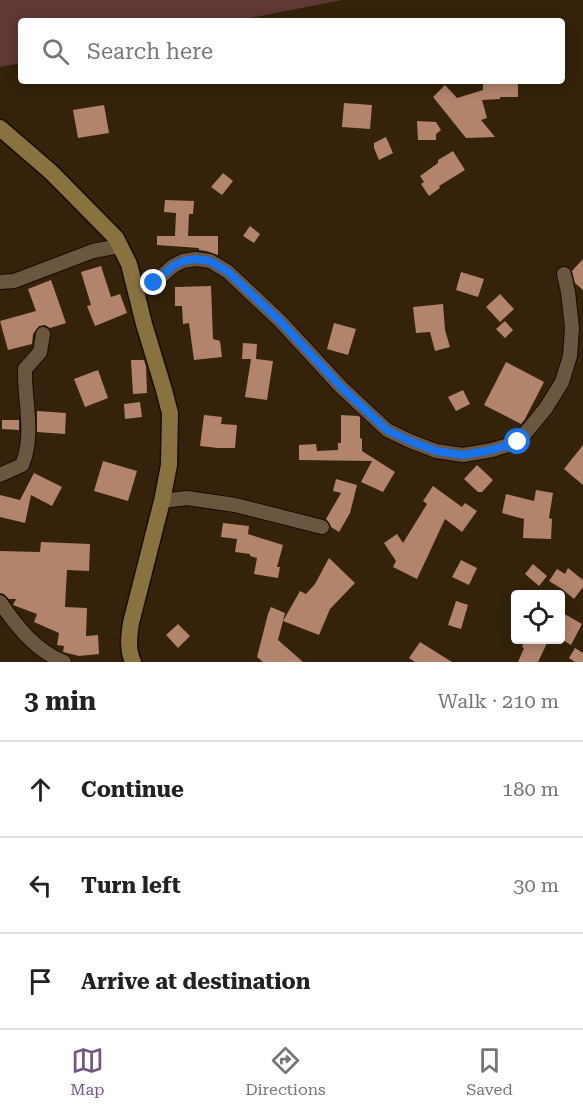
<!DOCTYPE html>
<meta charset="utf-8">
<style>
body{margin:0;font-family:"Roboto Serif",serif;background:#f6f6f6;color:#222}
.controls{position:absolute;right:18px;bottom:18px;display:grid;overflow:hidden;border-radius:6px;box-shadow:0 3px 15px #0003}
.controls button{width:54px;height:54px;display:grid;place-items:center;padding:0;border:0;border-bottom:2px solid #e0e0e0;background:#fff;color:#222;font:30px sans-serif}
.stop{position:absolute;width:18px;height:18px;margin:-14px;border:4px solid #1a73e8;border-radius:50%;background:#fff}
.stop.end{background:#1a73e8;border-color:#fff;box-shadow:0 2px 6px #0008}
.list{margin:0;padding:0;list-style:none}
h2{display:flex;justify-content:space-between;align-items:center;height:78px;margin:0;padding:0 24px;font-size:26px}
h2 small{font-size:20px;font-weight:400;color:#767676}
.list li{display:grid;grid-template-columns:39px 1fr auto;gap:18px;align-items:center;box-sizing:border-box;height:96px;padding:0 24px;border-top:2px solid #e0e0e0}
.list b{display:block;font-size:22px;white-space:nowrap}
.list em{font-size:20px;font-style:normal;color:#767676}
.icon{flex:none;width:33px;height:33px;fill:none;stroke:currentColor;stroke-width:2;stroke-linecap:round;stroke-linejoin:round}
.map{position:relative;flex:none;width:583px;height:662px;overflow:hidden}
.search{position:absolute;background:#fff;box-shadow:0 3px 15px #0003;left:18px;right:18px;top:18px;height:66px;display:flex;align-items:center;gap:15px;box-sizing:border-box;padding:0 21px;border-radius:6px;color:#767676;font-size:22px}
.sheet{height:366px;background:#fff}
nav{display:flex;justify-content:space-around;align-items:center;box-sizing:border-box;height:84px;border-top:2px solid #e0e0e0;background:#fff;font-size:16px;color:#767676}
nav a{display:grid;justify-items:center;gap:3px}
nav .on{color:#735883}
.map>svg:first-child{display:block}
.green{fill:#603835}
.building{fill:#b3846c}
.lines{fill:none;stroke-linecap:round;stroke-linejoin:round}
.minor-casing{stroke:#1b0b00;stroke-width:16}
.secondary-casing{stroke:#1b0b00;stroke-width:19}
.minor{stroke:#6b573f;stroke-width:14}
.secondary{stroke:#88723f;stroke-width:16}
.route{stroke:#1a73e8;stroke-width:8}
</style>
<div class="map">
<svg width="583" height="662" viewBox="0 0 583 662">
<rect width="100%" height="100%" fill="#34220a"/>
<path class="green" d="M0,0H342L235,21H21V63L0,67Z"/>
<path class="building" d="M499,82H518V97H500V99L482,100L487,118L481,120L495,137L466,138L433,97L445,85L457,98L483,90V84L499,83Z
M344,103L372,105L370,129L342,127Z
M104,105L109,133L78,138L73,110Z
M417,121L436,122L441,130L436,134V140H418Z
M386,137L393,153L379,160L374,148V143Z
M453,151L465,170L439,186L440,188L429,196L421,184L424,182L420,176L438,163V160Z
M223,173L233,181L222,195L211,187Z
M165,200L194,201L193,214H189L188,236H218V255L206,251L199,250V248L157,245V236H175L176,213L164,212Z
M250,226L260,234L254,243L243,236Z
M583,259V290L575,283L572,271Z
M101,266L111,297L120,294L127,313L95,326L87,306L91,305L81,272Z
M461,272L484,279L478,297L456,290Z
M51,280L66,323L50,328L45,325L39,326L33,334L32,344L8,350L0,321L36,311L28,289Z
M211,286L213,339L220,341L222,357L194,360L189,323L183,324L182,306H175V287Z
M500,294L514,309L500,322L486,307Z
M443,304L445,330L450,347L435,351L430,332L416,333L413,307Z
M505,321L513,330L505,338L496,329Z
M334,323L356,329L348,355L327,349Z
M243,343L257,344L256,359L273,361L267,400L245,397L251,359H242Z
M131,360H144L146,366L147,393L133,394Z
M506,362L544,382L525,419L521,424L484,405Z
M98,370L108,398L85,407L74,379Z
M463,390L470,404L456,411L448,397Z
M140,402L142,417L125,419L124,404Z
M37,411L66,413L65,434L37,432Z
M204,415L222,417L221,424L237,425L235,448H218L200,446Z
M341,415L358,416L360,417V438L362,439V451L395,472L383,492L361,482L372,461L299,460V445L316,444L317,451L338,450V443H341Z
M2,420H19V430L2,429Z
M583,445V485L564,469Z
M103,461L137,471L128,501L94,491Z
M477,465L493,480L482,492H478L464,479Z
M34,473L62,487L52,506L31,495L25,523L0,517V495L20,500Z
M336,479L357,485L350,513L339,532L331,527L330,524L326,519L341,493L333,491Z
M433,486L462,507L465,503L477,511L462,532L445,519L417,579L393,567L396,561L384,543L397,534L403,543L427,504L423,501Z
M536,490L553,493L549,518L552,519L551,539L523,538L524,519L502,513L506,494L534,501Z
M223,523L249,526L248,534L283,545L277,567H280L278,578L254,574L257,558L250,556V554L235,552L237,539L221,537Z
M41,542L90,544L89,571L67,570L65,607L87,608L86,636L98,635L99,654L79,656L63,652L64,646L57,645L59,633L34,622L37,614L13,605L16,599H9L4,594L0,593V551L40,552Z
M329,558L355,583L330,609L319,635L283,621L300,591L306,594L315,584Z
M461,560L477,568L469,585L452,577Z
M533,564L547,576L539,586L525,574Z
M568,568L583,580V587L574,599L562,589L549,581L557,569L565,574Z
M456,601L468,605L461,629L448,625Z
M271,607L285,613L278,640L303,662H263L257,657L268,614Z
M561,612L582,624L571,645L561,639Z
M178,624L190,636L178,648L166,635Z
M525,639H549L538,662H518L524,648L522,647Z
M420,642L452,662H415L409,658Z
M575,648L583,653V662H575L569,658Z"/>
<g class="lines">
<g class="minor-casing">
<path id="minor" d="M0,282L14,281L93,251L120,246
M135,288L154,283L173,266L183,261L196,259L210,261L227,271L280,321L341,387L387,430L410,441L436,451L463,455L492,450L518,442L546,408L562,382L570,356L572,328L568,292L564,274
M0,475L22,465C35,434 24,401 25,369L40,352L43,334
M162,501L187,498L235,505L322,527
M0,602C16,626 36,651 64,662"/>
</g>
<g class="secondary-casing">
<path id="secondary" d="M0,128L51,172L116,238L129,264L144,324L164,390L170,413L169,465L162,501L131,623C129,637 127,649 133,662"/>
</g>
<use href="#minor" class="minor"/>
<use href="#secondary" class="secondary"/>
</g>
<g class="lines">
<path class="route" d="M154,283L173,266L183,261L196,259L210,261L227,271L280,321L341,387L387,430L410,441L436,451L463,455L492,450L518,442"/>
</g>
</svg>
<div class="controls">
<button><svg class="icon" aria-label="locate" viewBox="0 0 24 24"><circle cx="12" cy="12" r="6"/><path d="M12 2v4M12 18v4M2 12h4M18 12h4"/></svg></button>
</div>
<div class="stop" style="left:518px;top:442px"></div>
<div class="stop end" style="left:154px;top:283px"></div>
<div class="search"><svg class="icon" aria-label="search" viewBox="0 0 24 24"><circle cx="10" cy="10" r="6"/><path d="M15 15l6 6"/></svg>Search here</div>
</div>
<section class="sheet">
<h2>3 min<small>Walk · 210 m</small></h2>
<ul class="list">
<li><svg class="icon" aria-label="ahead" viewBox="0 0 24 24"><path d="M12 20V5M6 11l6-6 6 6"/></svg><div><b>Continue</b></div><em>180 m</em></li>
<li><svg class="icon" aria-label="left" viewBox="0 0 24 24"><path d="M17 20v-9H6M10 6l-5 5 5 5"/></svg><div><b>Turn left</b></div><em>30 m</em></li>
<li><svg class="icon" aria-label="arrive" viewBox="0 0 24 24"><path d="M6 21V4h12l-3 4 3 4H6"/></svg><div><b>Arrive at destination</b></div></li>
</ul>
</section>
<nav>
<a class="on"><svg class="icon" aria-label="map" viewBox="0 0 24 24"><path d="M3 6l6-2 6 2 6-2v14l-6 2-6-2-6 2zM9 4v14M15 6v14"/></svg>Map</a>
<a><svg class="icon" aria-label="directions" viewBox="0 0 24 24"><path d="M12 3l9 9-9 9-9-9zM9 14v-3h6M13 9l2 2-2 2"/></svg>Directions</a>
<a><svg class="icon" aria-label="saved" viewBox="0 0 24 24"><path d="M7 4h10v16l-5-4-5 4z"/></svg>Saved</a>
</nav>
